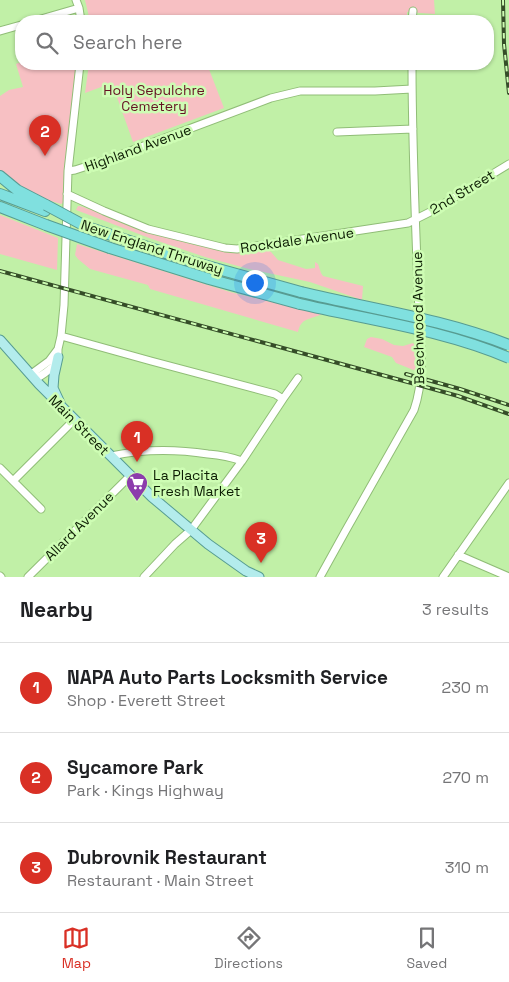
<!DOCTYPE html>
<meta charset="utf-8">
<style>
body{margin:0;font-family:"Space Grotesk",sans-serif;background:#f2f2f2;color:#202124}
.you{position:absolute;left:254px;top:282px;width:18px;height:18px;margin:-12px;border:4px solid #fff;border-radius:50%;background:#1a73e8;box-shadow:0 0 0 8px #1a73e833}
.badge{display:grid;place-items:center;width:32px;height:32px;border-radius:50%;background:#d93025;color:#fff;font-size:16px;font-weight:700}
.pin{position:absolute;translate:-50% -41px;filter:drop-shadow(0 1px 2px #0008)}
.pin::after{content:'';position:absolute;top:26px;width:18px;height:15px;background:inherit;clip-path:polygon(0 0,100% 0,50% 100%)}
.list{margin:0;padding:0;list-style:none}
h2{display:flex;justify-content:space-between;align-items:center;height:65px;margin:0;padding:0 20px;font-size:21px}
h2 small{font-size:16px;font-weight:400;color:#757577}
.list li{display:grid;grid-template-columns:32px 1fr auto;gap:15px;align-items:center;box-sizing:border-box;height:90px;padding:0 20px;border-top:1px solid #e0e0e0}
.list b{display:block;font-size:19px;white-space:nowrap}
.list p{margin:0;font-size:16px;white-space:nowrap;color:#757577}
.list em{font-size:16px;font-style:normal;color:#757577}
.icon{flex:none;width:28px;height:28px;fill:none;stroke:currentColor;stroke-width:2;stroke-linecap:round;stroke-linejoin:round}
.map{position:relative;flex:none;width:509px;height:577px;overflow:hidden}
.search{position:absolute;background:#fff;box-shadow:0 1px 4px #0004;left:15px;right:15px;top:15px;height:55px;display:flex;align-items:center;gap:12px;box-sizing:border-box;padding:0 18px;border-radius:20px;color:#757577;font-size:19px}
.sheet{height:335px;background:#fff}
nav{display:flex;justify-content:space-around;align-items:center;box-sizing:border-box;height:70px;border-top:1px solid #e0e0e0;background:#fff;font-size:14px;color:#757577}
nav a{display:grid;justify-items:center;gap:2px}
nav .on{color:#d93025}
.map>svg:first-child{display:block}
.green{fill:#f7c0c3}
.lines{fill:none;stroke-linecap:round;stroke-linejoin:round}
.minor-casing{stroke:#90bd77;stroke-width:9}
.major-casing{stroke:#579c92;stroke-width:11}
.highway-casing{stroke:#579c92;stroke-width:12}
.minor{stroke:#fff;stroke-width:7}
.major{stroke:#b3ecec;stroke-width:9}
.highway{stroke:#80e0df;stroke-width:10}
.rail-casing{stroke:#354d28;stroke-width:4}
.rail{stroke:#cefdb4;stroke-width:2;stroke-dasharray:5.5;stroke-linecap:butt}
.highway-bridge-casing{stroke:#579c92;stroke-width:12;stroke-linecap:butt}
.highway-bridge{stroke:#80e0df;stroke-width:10}
.labels{text-anchor:middle;dominant-baseline:central;stroke-width:5;stroke-linejoin:round;paint-order:stroke}
.park-label{font-size:14px;fill:#651123;stroke:#cefdb4}
.street-label{font-size:14px;fill:#0c1d03;stroke:#cefdb4}
.poi-label{font-size:14px;fill:#0c1d03;stroke:#cefdb4;text-anchor:start}
</style>
<div class="map">
<svg width="509" height="577" viewBox="0 0 509 577">
<rect width="100%" height="100%" fill="#c1f0a7"/>
<path class="green" d="M85,0H434L435,14L407,12V21H90Z
M21,62V64H78L63,203L61,204L31,195L4,175L0,171V96L9,90L23,87L16,64Z
M89,64H207L224,108L133,142L112,83L85,93Z
M78,206C85,206 88,211 97,210L164,235L210,248L268,250L271,252L278,260L306,269L315,268V262L318,264L321,273L323,276L363,286L362,300L310,282L249,269L205,257L152,239L84,213L76,210Z
M0,215L58,238L57,270L0,254Z
M77,244L230,292L322,314C310,320 301,317 298,332L150,289L148,285L90,269L78,259L75,255Z
M371,337L382,339L394,345L403,346L413,343L415,346L416,371L396,363L392,357L364,347L367,339Z"/>
<g class="lines">
<g class="minor-casing">
<path id="minor" d="M76,0L79,8L81,21
M34,21L79,8
M412,21L413,11
M0,31L21,25
M337,132L413,129
M68,171L75,170L109,159L271,98L300,91H375L412,89
M67,194L104,211L148,229L225,248L237,249L408,223L430,212L509,164
M61,336L151,361L275,394L283,399
M32,376L39,377L45,373L54,366L58,357V349L61,336L64,305L68,171L80,64
M32,376L34,372L49,361L58,349
M111,456C143,449 175,449 208,454C220,455 231,457 242,461
M0,468L41,509
M13,481L74,420
M458,555L509,577
M0,576L1,577
M28,577L131,475
M144,577L175,544L191,530L242,461L283,399L298,378
M320,577L346,530L414,410C427,373 419,328 418,289C415,214 412,139 412,64
M443,577L509,483"/>
</g>
<g class="major-casing">
<path id="major" d="M0,340L39,384L152,497L208,544L246,571L259,577
M58,357L54,375L53,388L60,403"/>
</g>
<g class="highway-casing">
<path id="highway" d="M0,176L17,190L46,205
M0,194L45,211
M0,207L46,225
M87,227L193,262L301,292
M110,248L209,279L300,304"/>
</g>
<use href="#minor" class="minor"/>
<use href="#major" class="major"/>
<use href="#highway" class="highway"/>
<g class="rail-casing">
<path id="rail" d="M503,0L504,44L509,93
M0,271L415,384L458,396L509,414
M406,374L460,389L509,405"/>
</g>
<use href="#rail" class="rail"/>
<g class="highway-bridge-casing">
<path id="highway-bridge" d="M46,205L87,227
M46,225L110,248
M301,292C371,309 443,319 509,345
M300,304C369,320 444,330 509,358"/>
</g>
<use href="#highway-bridge" class="highway-bridge"/>
</g>
<defs>
<g id="supermarket-pin" transform="scale(1.125)"><path d="M0 17L-7.5 6A9.5 9.5 0 1 1 7.5 6Z" fill="#8c3cac" stroke="#cefdb4"/><path d="M-6-5.5h2.5l.6 2H6L4.5 2H-2.5L-4.4-4H-6ZM-1.5 3.2a1.3 1.3 0 1 0 .1 0ZM3 3.2a1.3 1.3 0 1 0 .1 0Z" fill="#fff"/></g>
</defs>
<g fill-rule="evenodd">
<use href="#supermarket-pin" x="137" y="483"/>
</g>
<g class="labels">
<g class="park-label">
<text x="154" y="90">Holy Sepulchre<tspan x="154" dy="16">Cemetery</tspan></text>
</g>
<g class="street-label">
<text transform="translate(138 148) rotate(-20)">Highland Avenue</text>
<text transform="translate(462 192) rotate(-31)">2nd Street</text>
<text transform="translate(297 240) rotate(-8)">Rockdale Avenue</text>
<text transform="translate(152 247) rotate(18)">New England Thruway</text>
<text transform="translate(418 318) rotate(-91)">Beechwood Avenue</text>
<text transform="translate(79 425) rotate(45)">Main Street</text>
<text transform="translate(79 526) rotate(-45)">Allard Avenue</text>
</g>
<g class="poi-label">
<text x="153" y="475">La Placita<tspan x="153" dy="16">Fresh Market</tspan></text>
</g>
</g>
</svg>
<div class="you"></div>
<div class="pin badge" style="left:137px;top:462px">1</div>
<div class="pin badge" style="left:45px;top:156px">2</div>
<div class="pin badge" style="left:261px;top:563px">3</div>
<div class="search"><svg class="icon" aria-label="search" viewBox="0 0 24 24"><circle cx="10" cy="10" r="6"/><path d="M15 15l6 6"/></svg>Search here</div>
</div>
<section class="sheet">
<h2>Nearby<small>3 results</small></h2>
<ul class="list">
<li><span class="badge">1</span><div><b>NAPA Auto Parts Locksmith Service</b><p>Shop · Everett Street</p></div><em>230 m</em></li>
<li><span class="badge">2</span><div><b>Sycamore Park</b><p>Park · Kings Highway</p></div><em>270 m</em></li>
<li><span class="badge">3</span><div><b>Dubrovnik Restaurant</b><p>Restaurant · Main Street</p></div><em>310 m</em></li>
</ul>
</section>
<nav>
<a class="on"><svg class="icon" aria-label="map" viewBox="0 0 24 24"><path d="M3 6l6-2 6 2 6-2v14l-6 2-6-2-6 2zM9 4v14M15 6v14"/></svg>Map</a>
<a><svg class="icon" aria-label="directions" viewBox="0 0 24 24"><path d="M12 3l9 9-9 9-9-9zM9 14v-3h6M13 9l2 2-2 2"/></svg>Directions</a>
<a><svg class="icon" aria-label="saved" viewBox="0 0 24 24"><path d="M7 4h10v16l-5-4-5 4z"/></svg>Saved</a>
</nav>
